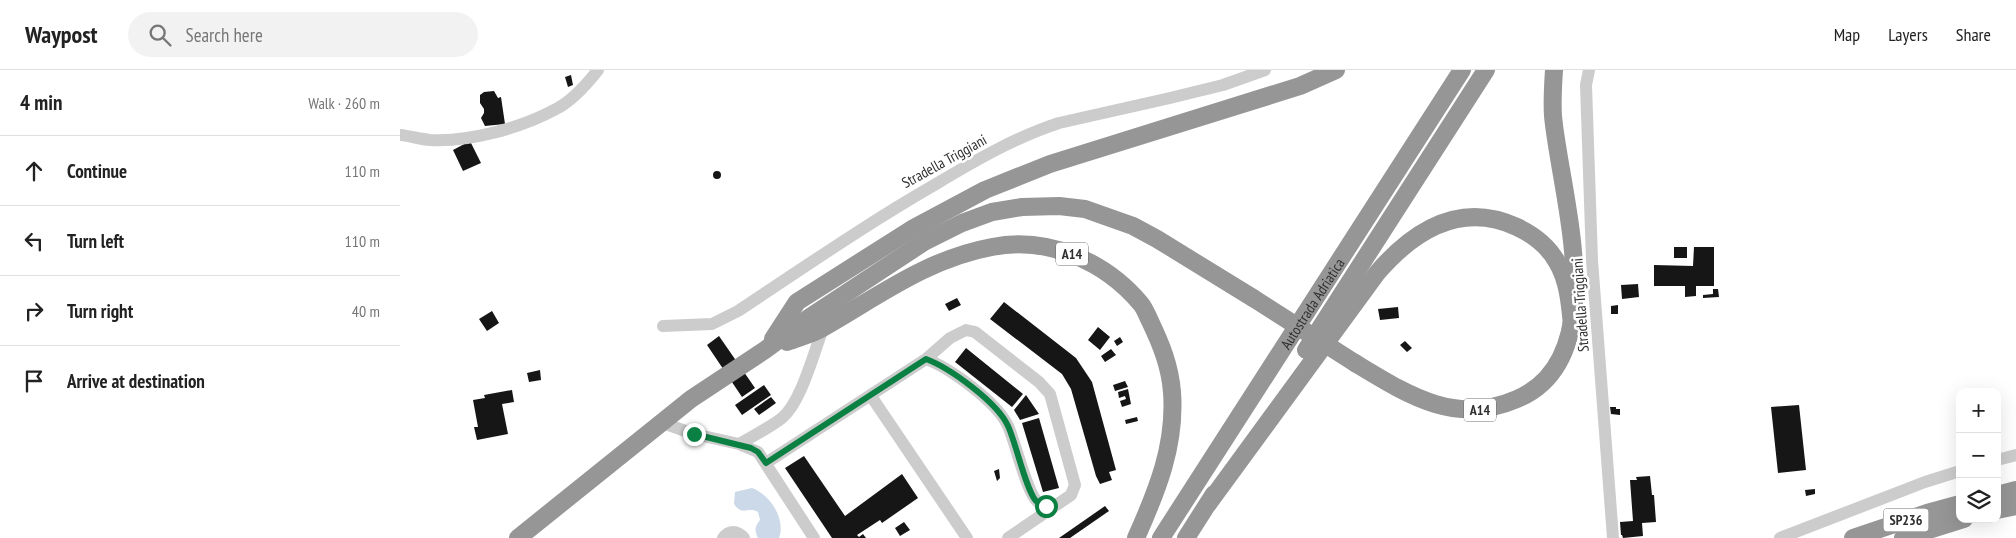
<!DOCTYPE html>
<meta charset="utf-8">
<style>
body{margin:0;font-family:"PT Sans Narrow",sans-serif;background:#f2f2f2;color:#222}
.controls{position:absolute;right:15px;bottom:15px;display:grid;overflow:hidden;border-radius:10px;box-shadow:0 5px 20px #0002}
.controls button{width:45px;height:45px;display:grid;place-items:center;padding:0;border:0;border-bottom:1px solid #e0e0e0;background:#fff;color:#222;font:25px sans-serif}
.stop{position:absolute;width:15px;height:15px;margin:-11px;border:4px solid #0b8043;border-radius:50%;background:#fff}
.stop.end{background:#0b8043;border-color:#fff;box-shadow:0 1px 5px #0008}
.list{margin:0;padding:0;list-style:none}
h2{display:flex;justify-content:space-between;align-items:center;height:65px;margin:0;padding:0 20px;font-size:21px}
h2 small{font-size:16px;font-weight:400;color:#767676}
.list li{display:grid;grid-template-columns:32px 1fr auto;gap:15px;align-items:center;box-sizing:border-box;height:70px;padding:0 20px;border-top:1px solid #e0e0e0}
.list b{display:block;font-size:19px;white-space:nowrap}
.list em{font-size:16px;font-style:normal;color:#767676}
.icon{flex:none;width:28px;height:28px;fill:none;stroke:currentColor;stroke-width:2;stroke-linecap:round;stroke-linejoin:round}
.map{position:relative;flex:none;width:1616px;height:468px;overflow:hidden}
header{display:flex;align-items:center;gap:30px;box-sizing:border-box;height:70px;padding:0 25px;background:#fff;border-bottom:1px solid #e0e0e0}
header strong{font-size:24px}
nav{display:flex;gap:28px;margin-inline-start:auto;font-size:18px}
.search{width:350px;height:45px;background:#f2f2f2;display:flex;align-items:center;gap:12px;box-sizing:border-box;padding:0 18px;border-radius:28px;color:#767676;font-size:19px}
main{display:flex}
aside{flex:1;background:#fff}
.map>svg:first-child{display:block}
.water{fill:#ccd9e9}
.building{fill:#161616}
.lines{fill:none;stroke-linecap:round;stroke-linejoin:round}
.minor{stroke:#ccc;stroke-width:12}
.highway{stroke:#969696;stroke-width:18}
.highway-bridge{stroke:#969696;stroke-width:18}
.route{stroke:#0b8043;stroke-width:6}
.labels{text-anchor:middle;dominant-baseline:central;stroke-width:5;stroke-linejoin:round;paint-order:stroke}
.shield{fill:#fff;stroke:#6d6d6d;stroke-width:1}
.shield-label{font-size:14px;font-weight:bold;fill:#2f2f2f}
.street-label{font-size:15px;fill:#2f2f2f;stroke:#fff}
</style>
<header>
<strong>Waypost</strong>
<div class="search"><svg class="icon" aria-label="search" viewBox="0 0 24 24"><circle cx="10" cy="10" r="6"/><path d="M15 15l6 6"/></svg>Search here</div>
<nav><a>Map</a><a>Layers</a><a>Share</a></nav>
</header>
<main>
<aside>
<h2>4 min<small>Walk · 260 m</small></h2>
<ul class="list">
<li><svg class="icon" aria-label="ahead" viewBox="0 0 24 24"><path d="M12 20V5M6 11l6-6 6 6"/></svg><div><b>Continue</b></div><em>110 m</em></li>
<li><svg class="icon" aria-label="left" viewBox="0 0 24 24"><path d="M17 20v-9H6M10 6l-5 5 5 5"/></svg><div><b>Turn left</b></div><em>110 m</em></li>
<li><svg class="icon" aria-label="right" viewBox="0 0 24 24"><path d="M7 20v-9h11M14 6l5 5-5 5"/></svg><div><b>Turn right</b></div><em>40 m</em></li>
<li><svg class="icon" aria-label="arrive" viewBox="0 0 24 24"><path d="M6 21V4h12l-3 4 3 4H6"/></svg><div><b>Arrive at destination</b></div></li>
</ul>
</aside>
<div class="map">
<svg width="1616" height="468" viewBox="0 0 1616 468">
<rect width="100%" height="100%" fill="#fff"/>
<path class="water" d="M352,418C371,425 386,450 379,468H358C354,459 355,457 360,450L358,442C348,436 343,447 334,434L335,422Z"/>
<path class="building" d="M171,5L173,15L168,17L165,7Z
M94,21L98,28L101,27L105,54L85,56L81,48L84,43V39L80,33V25L84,22Z
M70,71L81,93L63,101L53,80Z
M313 105a4 4 0 1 1 8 0a4 4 0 1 1-8 0Z
M1274,177H1287V188H1274Z
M1294,177H1314V216H1296V226L1285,227V216H1254V195L1293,196Z
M1238,214L1239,227L1222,229L1221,215Z
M1313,219H1318L1319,227L1303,228V225L1313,224Z
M557,228L561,235L549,241L545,234Z
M604,232L676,288L692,312L716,400L709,402L712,410L700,414L696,406L671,319L662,304L590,249Z
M1218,235V244H1211V236Z
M998,237L999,248L980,250L978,239Z
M92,241L99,253L87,261L79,249Z
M698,257L710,267L700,280L688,270Z
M319,266L355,318L342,327L307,275Z
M720,267L723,272L717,276L714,271Z
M1005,271L1012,278L1007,282L1000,275Z
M566,278L623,324L612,337L555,292Z
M711,279L716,285L705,292L701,286Z
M140,300L141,310L129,312L127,303Z
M725,311L728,317L715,321L713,315Z
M364,315L371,325L342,345L335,335Z
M728,319L731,334L722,337L720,331L726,329L725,326L719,328L718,322Z
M112,320L114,332L102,334L108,364L77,370L74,357H78L73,330L85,328L84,325Z
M626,325L639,344L620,350L614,340Z
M371,327L376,333L359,345L354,339Z
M1399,335L1406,400L1378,403L1371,337Z
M1210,337H1216V339H1220V345L1211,344Z
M737,347L738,351L726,354L725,350Z
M639,348L659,418L643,422L622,353Z
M404,386L445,446L502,404L518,428L482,453L480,450L457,465L459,467L463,464L466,468H432L385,398Z
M599,399L600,408L597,411L594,401Z
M1250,406L1252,425H1254L1256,452L1242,453L1243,466L1223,468L1222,465H1221L1220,452L1233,451L1230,410H1237L1236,407Z
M1415,419V424L1406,426L1405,420Z
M705,436L709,441L670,468H659Z
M504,452L510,460L500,466L495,458Z"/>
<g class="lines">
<path class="minor" d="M1189,0L1186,15L1192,190L1213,468
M0,65C10,66 20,69 30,70C70,72 121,58 156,39C172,31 187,14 198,0
M263,256L312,254L338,241C403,198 468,153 536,114C576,90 616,67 659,53L770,28L823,15L865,0
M526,289C550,298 597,332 608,356C615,371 627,423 637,431C640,435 646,436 650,438
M471,326L567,468
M260,352L294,364L339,374L358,382L414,468
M339,374C353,366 369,358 382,348C402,331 414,281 424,256
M1597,390L1616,385
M366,393L526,289L550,268L566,260L575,262L639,312L650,324L675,415L671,425L608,468
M323,468C329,460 337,460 344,468
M1380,468L1525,412L1560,401"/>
<g class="highway">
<path d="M373,269L397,232L512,159L585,120L650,94L900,16L936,0"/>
<path d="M387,272C397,268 409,265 419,260C476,228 526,189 592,177C648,166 705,191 741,234C745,239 747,245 750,251C761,274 770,296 772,322C776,375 757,421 736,468"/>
<path d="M906,280L1086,0"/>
<path d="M955,293C1008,325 1055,356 1117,329C1215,288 1160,124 1153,46C1152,31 1153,15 1154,0"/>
<path d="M1597,425L1616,420"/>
<path d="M808,434L977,203C1014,160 1061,131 1117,157C1134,165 1148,176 1157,192C1168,210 1170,234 1172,255"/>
<path d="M1597,440L1616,436"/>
<path d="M118,468L291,329L365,280L410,247L524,172L562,153L592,142L622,137L659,136L685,139L733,156L757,169L853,228"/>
<path id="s1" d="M761,468L1062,0"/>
<path d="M786,468L814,424"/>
<path d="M1453,468L1527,443L1560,434"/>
<path d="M1503,468L1564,449"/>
</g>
<path class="highway-bridge" d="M853,228L955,293"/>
</g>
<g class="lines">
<path class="route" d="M294,364L351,378L358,382L366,393L526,289C550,298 597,332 608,356C616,373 626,420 636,431C638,433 643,435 646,436"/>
</g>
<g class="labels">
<g class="shield">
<rect x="656" y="172.5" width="32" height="23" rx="4"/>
<rect x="1064" y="328.5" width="32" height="23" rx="4"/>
<rect x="1483.5" y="438.5" width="45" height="23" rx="4"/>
</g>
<g class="shield-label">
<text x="672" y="184">A14</text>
<text x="1080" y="340">A14</text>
<text x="1506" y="450">SP236</text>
</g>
<g class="street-label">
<text transform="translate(544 91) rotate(-29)">Stradella Triggiani</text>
<text stroke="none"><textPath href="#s1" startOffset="279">Autostrada Adriatica</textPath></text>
<text transform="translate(1180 235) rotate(-94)">Stradella Triggiani</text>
</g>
</g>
</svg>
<div class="controls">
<button>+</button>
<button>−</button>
<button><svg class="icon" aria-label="layers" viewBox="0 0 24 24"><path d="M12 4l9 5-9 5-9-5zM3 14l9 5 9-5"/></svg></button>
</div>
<div class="stop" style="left:646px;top:436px"></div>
<div class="stop end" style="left:294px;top:364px"></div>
</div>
</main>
